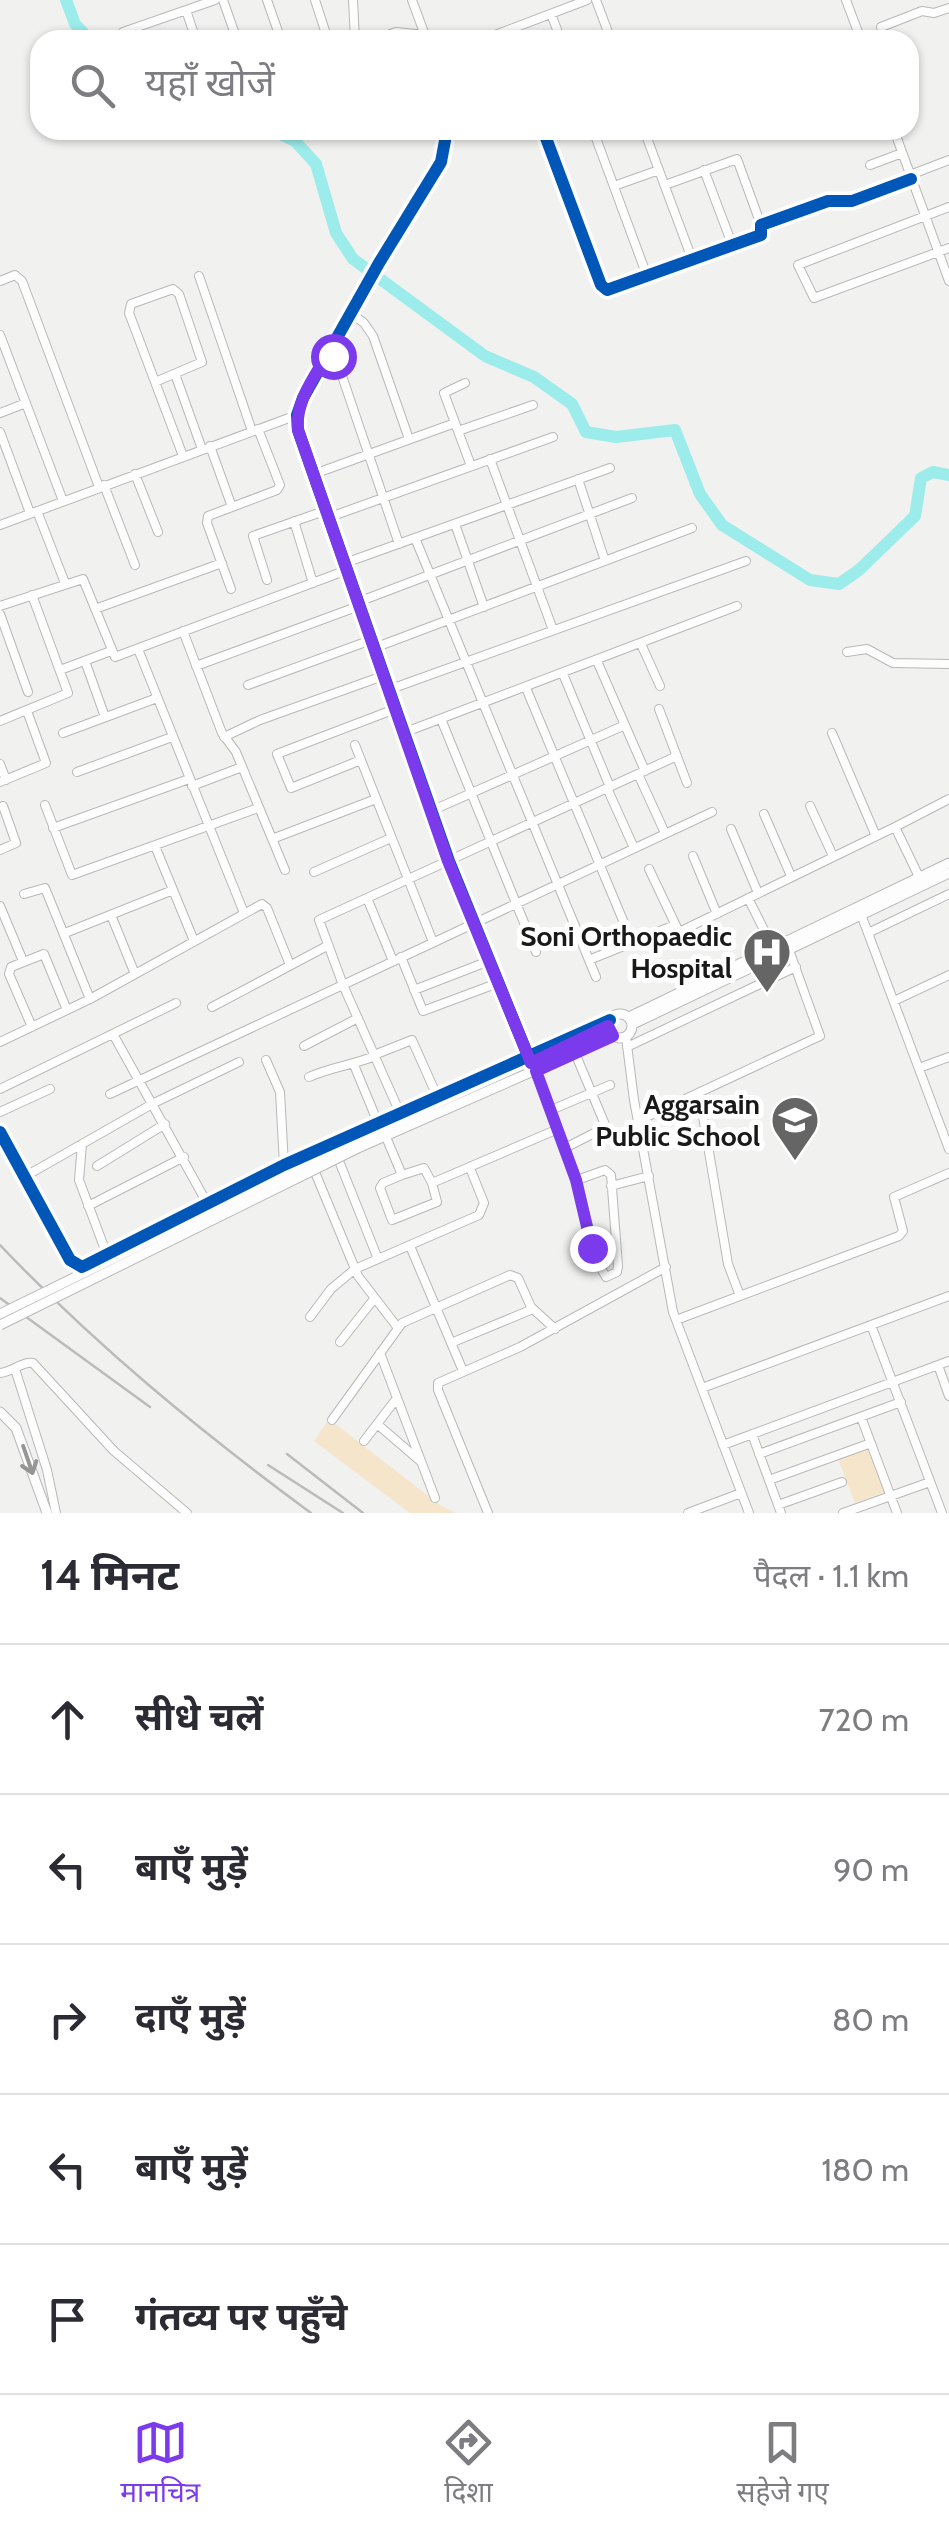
<!DOCTYPE html>
<html lang="hi">
<meta charset="utf-8">
<style>
body{margin:0;font-family:Cabin,"Noto Sans Devanagari",sans-serif;background:#f2f2f3;color:#2b2b33}
.stop{position:absolute;width:30px;height:30px;margin:-22px;border:8px solid #7c3aed;border-radius:50%;background:#fff}
.stop.end{background:#7c3aed;border-color:#fff;box-shadow:0 2px 10px #0008}
.list{margin:0;padding:0;list-style:none}
h2{display:flex;justify-content:space-between;align-items:center;height:130px;margin:0;padding:0 40px;font-size:42px}
h2 small{font-size:32px;font-weight:400;color:#7c7c81}
.list li{display:grid;grid-template-columns:65px 1fr auto;gap:30px;align-items:center;box-sizing:border-box;height:150px;padding:0 40px;border-top:2px solid #e1e1e2}
.list b{display:block;font-size:38px;white-space:nowrap}
.list em{font-size:32px;font-style:normal;color:#7c7c81}
.icon{flex:none;width:55px;height:55px;fill:none;stroke:currentColor;stroke-width:2;stroke-linecap:round;stroke-linejoin:round}
.map{position:relative;flex:none;width:949px;height:1513px;overflow:hidden}
.search{position:absolute;background:#fff;box-shadow:0 2px 8px #0004;left:30px;right:30px;top:30px;height:110px;display:flex;align-items:center;gap:25px;box-sizing:border-box;padding:0 35px;border-radius:30px;color:#7c7c81;font-size:38px}
.sheet{height:880px;background:#fff}
nav{display:flex;justify-content:space-around;align-items:center;box-sizing:border-box;height:140px;border-top:2px solid #e1e1e2;background:#fff;font-size:28px;color:#7c7c81}
nav a{display:grid;justify-items:center;gap:5px}
nav .on{color:#7c3aed}
.map>svg:first-child{display:block}
.green{fill:#f5e5cb}
.lines{fill:none;stroke-linecap:round;stroke-linejoin:round}
.river{stroke:#9ceceb;stroke-width:12}
.minor-casing{stroke:#b8b9b7;stroke-width:10}
.major-casing{stroke:#b8b9b7;stroke-width:11}
.minor{stroke:#fdfdfd;stroke-width:8}
.major{stroke:#fdfdfd;stroke-width:9}
.rail{stroke:#babbba;stroke-width:2.5}
.major-bridge-casing{stroke:#b8b9b7;stroke-width:11;stroke-linecap:butt}
.major-bridge{stroke:#fdfdfd;stroke-width:9}
.cycleway-casing{stroke:#fff;stroke-width:19}
.cycleway{stroke:#0057b8;stroke-width:12}
.oneway{stroke:#969696}
.route{stroke:#7c3aed;stroke-width:12}
.labels{text-anchor:middle;dominant-baseline:central;stroke-width:10;stroke-linejoin:round;paint-order:stroke}
.poi-label{font-size:28px;font-weight:bold;fill:#181918;stroke:#fff;text-anchor:end}
</style>
<div class="map">
<svg width="949" height="1513" viewBox="0 0 949 1513">
<rect width="100%" height="100%" fill="#f1f2f0"/>
<path class="green" d="M329,1419L440,1505L456,1513H410L314,1441Z
M867,1448L884,1492L855,1503L838,1459Z"/>
<g class="lines">
<path class="river" d="M66,0L75,24L90,40
M272,130L295,141L316,164L336,233L353,259L485,356L534,377L572,404L586,432L616,437L675,430L700,494L722,525L810,580L839,584L859,570L915,516L921,478L933,472L949,475"/>
<g class="minor-casing">
<path id="minor" d="M223,0L237,40
M267,0L281,40
M315,0L328,40
M353,0L355,40
M412,0L426,38
M596,0L611,40
M846,0L861,40
M186,10L196,40
M551,14L561,40
M881,27L922,11L934,13L949,8
M123,32L215,0
M340,40L355,35
M376,40L396,32L425,35
M482,40L587,0
M447,130L441,162L379,263L303,398L297,415L298,430L449,861L531,1063
M543,130L601,285L607,290L761,235V225L828,201H852L911,179
M593,130L647,276
M644,130L692,259
M894,130L949,281
M870,165L902,153
M704,170L732,244
M910,175L949,160
M665,185L737,159L761,225
M614,186L659,170
M949,207L798,265L814,298L949,248
M199,276L252,431
M0,281L15,275L22,281L99,487
M351,313L364,323L373,336L409,439
M0,335L63,501
M329,352L339,367L399,544
M175,374L202,449
M155,382L202,362L179,294L173,289L131,304L129,313L183,456
M465,383L444,393L471,466
M0,413L26,403
M458,431L533,405
M0,432L30,513
M210,446L232,507L208,516L207,523L231,589
M490,459L553,630
M135,474L158,532
M314,474L455,423
M578,479L605,561
M104,485L135,565
M232,507L277,490L280,485L258,429
M37,511L65,583
M330,517L553,437
M294,521L313,583
M455,524L484,607
M0,525L297,415
M415,538L596,977
M345,563L610,468
M267,580L253,536L327,510
M358,602L632,498
M0,606L83,579L115,657L347,570
M95,609L222,563
M0,614L28,692
M183,631L222,733L236,752L285,870
M641,644L660,686
M374,648L692,528
M138,649L244,913
M847,652L867,649L893,663L949,664
M85,661L105,717
M597,661L645,771
M196,666L359,606
M60,670L111,651
M563,674L610,787
M248,685L371,640
M526,688L632,942
M388,690L746,561
M659,709L687,783
M441,719L536,952
M0,721L68,693L32,595
M63,733L157,698
M403,733L737,606
M832,733L876,836
M224,737L260,720L383,676
M355,745L433,942
M361,760L291,788L277,754L395,709
M0,764L6,780
M77,772L172,737
M638,774L665,833
M0,782L46,763L27,711
M192,786L242,767
M607,788L634,848
M45,805L72,875L258,808
M810,806L833,856
M431,811L625,725
M764,814L791,876
M895,827L949,799
M53,828L189,779
M731,829L758,893
M272,839L376,799
M155,846L194,941
M0,850L16,843L3,806
M693,856L717,914
M649,869L679,932L895,827L921,881
M314,872L391,838
M24,894L45,888L90,999
M367,898L393,961
M748,898L775,952
M0,906L23,961
M859,909L949,1149
M111,915L135,974
M65,933L173,890
M868,933L949,894
M401,957L423,1011L498,983
M589,960L675,925
M414,990L489,961
M894,1001L949,975
M212,1007L327,946
M32,1027L9,974L11,967L44,954L67,1010
M113,1034L207,1203
M626,1037L634,1100L673,1312L749,1513
M0,1042L90,999L262,904L267,908L290,965
M304,1046L358,1018
M627,1047L796,967
M374,1055L412,1040L437,1096
M266,1060L280,1092L284,1165
M354,1065L378,1123
M919,1068L949,1057
M536,1071L577,1180L595,1258L606,1277L617,1272L618,1266L611,1175L605,1170L577,1180
M309,1077C331,1067 353,1065 375,1056
M0,1089L176,1003
M699,1093L728,1264L740,1296
M110,1094L712,812
M551,1110L610,1085
M0,1112L50,1089
M400,1113L343,985L319,920L677,756
M638,1121L820,1036L789,950
M0,1132L70,1260L82,1267L284,1165L610,1020
M386,1137L402,1175L383,1183L380,1188L392,1220L437,1202L432,1183L558,1129
M82,1144L79,1180L107,1255
M565,1148L606,1127L575,1053
M337,1156L378,1259
M312,1165L358,1276L398,1328
M97,1166L165,1124
M402,1175L424,1168L432,1183
M24,1177L154,1103L239,1062
M611,1186L649,1176
M88,1206L184,1157
M410,1246L463,1371
M310,1317L331,1289L355,1269L479,1215L484,1203L470,1168
M676,1320L899,1236L903,1231L894,1197L949,1173
M871,1325L942,1513
M340,1342L374,1299
M451,1343L533,1309
M380,1353L435,1498
M938,1365L949,1396
M15,1369L47,1470L56,1513
M0,1373C12,1372 23,1361 33,1363L114,1451L187,1513
M702,1388L949,1296
M861,1417L897,1513
M332,1420L402,1323L510,1275L518,1278L531,1307L555,1329
M377,1424L419,1460
M752,1434L781,1513
M364,1441L397,1398
M723,1445L949,1361
M759,1454L901,1402
M769,1480L871,1443
M778,1505L842,1482
M488,1513L438,1390V1383L520,1347L666,1267
M688,1513L741,1493
M843,1513L930,1482"/>
</g>
<g class="major-casing">
<path id="major" d="M608 1026a12 12 0 1 1 24 0a12 12 0 1 1-24 0Z
M629,1017L949,863
M633,1024L949,873
M354,1141L608,1026
M358,1148L613,1036
M0,1412L16,1428L47,1513"/>
</g>
<use href="#minor" class="minor"/>
<use href="#major" class="major"/>
<path class="rail" d="M0,1245C95,1345 200,1431 311,1513
M0,1298L150,1407
M287,1454L363,1513
M268,1465L343,1513"/>
<g class="major-bridge-casing">
<path id="major-bridge" d="M0,1314L354,1141
M0,1325L358,1148"/>
</g>
<use href="#major-bridge" class="major-bridge"/>
<g class="cycleway-casing">
<path id="cycleway" d="M447,130L441,162L379,263L303,398L297,415L298,430L449,861L531,1063
M543,130L601,285L607,290L761,235V225L828,201H852L911,179
M0,1132L70,1260L82,1267L284,1165L610,1020"/>
</g>
<use href="#cycleway" class="cycleway"/>
</g>
<defs><path id="oneway-shaft" d="M-6 0H5M1.5-3L5.5 0L1.5 3" fill="none" stroke-width="1.6" stroke-linecap="round" stroke-linejoin="round" transform="scale(2.5)"/></defs>
<use class="oneway" href="#oneway-shaft" transform="translate(28 1460) rotate(71)"/>
<g class="lines">
<path class="route" d="M333,356L329,352C315,376 295,401 298,430L448,861L531,1063L608,1026L613,1036L536,1071L576,1180L592,1248"/>
</g>
<defs>
<g id="hospital-pin" transform="scale(2.5)"><path d="M0 17L-7.5 6A9.5 9.5 0 1 1 7.5 6Z" fill="#646564" stroke="#fff"/><path d="M-5-5h3v3.5h4V-5h3V5h-3V1.5h-4V5h-3Z" fill="#fff"/></g>
<g id="school-pin" transform="scale(2.5)"><path d="M0 17L-7.5 6A9.5 9.5 0 1 1 7.5 6Z" fill="#646564" stroke="#fff"/><path d="M0-5L7-2L0 1L-7-2ZM-4 1L0 2.5L4 1V4Q0 6-4 4Z" fill="#fff"/></g>
</defs>
<g fill-rule="evenodd">
<use href="#hospital-pin" x="767" y="952"/>
<use href="#school-pin" x="795" y="1120"/>
</g>
<g class="labels">
<g class="poi-label">
<text x="732" y="936">Soni Orthopaedic<tspan x="732" dy="32">Hospital</tspan></text>
<text x="760" y="1104">Aggarsain<tspan x="760" dy="32">Public School</tspan></text>
</g>
</g>
</svg>
<div class="stop" style="left:333px;top:356px"></div>
<div class="stop end" style="left:592px;top:1248px"></div>
<div class="search"><svg class="icon" aria-label="search" viewBox="0 0 24 24"><circle cx="10" cy="10" r="6"/><path d="M15 15l6 6"/></svg>यहाँ खोजें</div>
</div>
<section class="sheet">
<h2>14 मिनट<small>पैदल · 1.1 km</small></h2>
<ul class="list">
<li><svg class="icon" aria-label="ahead" viewBox="0 0 24 24"><path d="M12 20V5M6 11l6-6 6 6"/></svg><div><b>सीधे चलें</b></div><em>720 m</em></li>
<li><svg class="icon" aria-label="left" viewBox="0 0 24 24"><path d="M17 20v-9H6M10 6l-5 5 5 5"/></svg><div><b>बाएँ मुड़ें</b></div><em>90 m</em></li>
<li><svg class="icon" aria-label="right" viewBox="0 0 24 24"><path d="M7 20v-9h11M14 6l5 5-5 5"/></svg><div><b>दाएँ मुड़ें</b></div><em>80 m</em></li>
<li><svg class="icon" aria-label="left" viewBox="0 0 24 24"><path d="M17 20v-9H6M10 6l-5 5 5 5"/></svg><div><b>बाएँ मुड़ें</b></div><em>180 m</em></li>
<li><svg class="icon" aria-label="arrive" viewBox="0 0 24 24"><path d="M6 21V4h12l-3 4 3 4H6"/></svg><div><b>गंतव्य पर पहुँचे</b></div></li>
</ul>
</section>
<nav>
<a class="on"><svg class="icon" aria-label="map" viewBox="0 0 24 24"><path d="M3 6l6-2 6 2 6-2v14l-6 2-6-2-6 2zM9 4v14M15 6v14"/></svg>मानचित्र</a>
<a><svg class="icon" aria-label="directions" viewBox="0 0 24 24"><path d="M12 3l9 9-9 9-9-9zM9 14v-3h6M13 9l2 2-2 2"/></svg>दिशा</a>
<a><svg class="icon" aria-label="saved" viewBox="0 0 24 24"><path d="M7 4h10v16l-5-4-5 4z"/></svg>सहेजे गए</a>
</nav>
